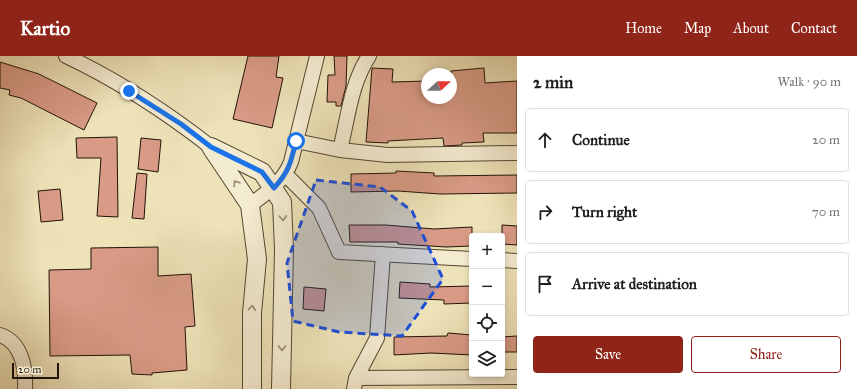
<!DOCTYPE html>
<meta charset="utf-8">
<style>
body{margin:0;font-family:"IM FELL Great Primer",serif;background:#f2f2f2;color:#202124}
.controls{position:absolute;right:12px;bottom:12px;display:grid;overflow:hidden;border-radius:4px;box-shadow:0 2px 6px #0003}
.controls button{width:36px;height:36px;display:grid;place-items:center;padding:0;border:0;border-bottom:1px solid #e0e0e0;background:#fff;color:#202124;font:20px sans-serif}
.compass{position:absolute;left:421px;top:12px;width:36px;height:36px;border-radius:50%;background:#fff;box-shadow:0 2px 6px #0003;rotate:69deg}
.scale{position:absolute;left:12px;bottom:10px;width:47px;box-sizing:border-box;padding-left:4px;border:2px solid #211305;border-top:0;font-size:11px;line-height:14px;white-space:nowrap;color:#211305;-webkit-text-stroke:3px #f4ecd1;paint-order:stroke}
.stop{position:absolute;width:12px;height:12px;margin:-9px;border:3px solid #1a73e8;border-radius:50%;background:#fff}
.stop.end{background:#1a73e8;border-color:#fff;box-shadow:0 1px 4px #0008}
.list{margin:0;padding:0;list-style:none}
h2{display:flex;justify-content:space-between;align-items:center;height:52px;margin:0;padding:0 16px;font-size:17px}
h2 small{font-size:13px;font-weight:400;color:#757577}
.list li{display:grid;grid-template-columns:26px 1fr auto;gap:12px;align-items:center;box-sizing:border-box;height:64px;margin:0 8px 8px;padding:0 8px;border:1px solid #e0e0e0;border-radius:4px}
.list b{display:block;font-size:15px;white-space:nowrap}
.list em{font-size:13px;font-style:normal;color:#757577}
.actions{display:flex;gap:8px;padding:12px 16px}
.actions a{flex:1;padding:9px 0;border:1px solid #8f2418;border-radius:4px;text-align:center;font-size:14px;color:#8f2418}
.actions .main{background:#8f2418;color:#fff}
.icon{flex:none;width:22px;height:22px;fill:none;stroke:currentColor;stroke-width:2;stroke-linecap:round;stroke-linejoin:round}
.map{position:relative;flex:none;width:517px;height:333px;overflow:hidden}
header{display:flex;align-items:center;gap:24px;box-sizing:border-box;height:56px;padding:0 20px;background:#8f2418;color:#fff}
header strong{font-size:19px}
nav{display:flex;gap:22px;margin-inline-start:auto;font-size:14px}
main{display:flex}
aside{flex:1;background:#fff}
.map>svg:first-child{display:block}
.building{fill:#d99b86;stroke:#211305}
.lines{fill:none;stroke-linecap:round;stroke-linejoin:round}
.minor-casing{stroke:#544732;stroke-width:16}
.tertiary-casing{stroke:#544732;stroke-width:20}
.minor{stroke:#f4ecd1;stroke-width:14}
.tertiary{stroke:#f4ecd1;stroke-width:18}
.oneway{stroke:#958a75}
.route{stroke:#1a73e8;stroke-width:5}
.marked{fill:#1d4ed8;fill-opacity:0.2;stroke:#1d4ed8;stroke-width:3;stroke-dasharray:8 5;stroke-linejoin:round}
</style>
<header>
<strong>Kartio</strong>
<nav><a>Home</a><a>Map</a><a>About</a><a>Contact</a></nav>
</header>
<main>
<div class="map">
<svg width="517" height="333" viewBox="0 0 517 333">
<rect width="100%" height="100%" fill="#eee2b8"/>
<filter id="stains"><feTurbulence type="fractalNoise" baseFrequency=".005" numOctaves="4"/><feColorMatrix values="0 0 0 0 .2 0 0 0 0 .09 0 0 0 0 .02 0 0 0 .5 -.17"/></filter>
<radialGradient id="worn" r=".72"><stop offset=".6" stop-color="#630" stop-opacity="0"/><stop offset="1" stop-color="#630" stop-opacity=".3"/></radialGradient>
<path class="building" d="M248,0H279L276,21L283,22L272,72L233,63Z
M334,0H347L346,30L341,50H336V46H327L328,19H335Z
M0,6L39,18L97,47L84,74L21,42L9,39L10,34L0,32Z
M372,12L393,13L392,26L427,25V42H451V15L484,12L485,27L517,25V77H483L484,86L462,87V89L444,90L443,82L388,85V87L366,86Z
M117,81L118,161L97,160L101,102H77L76,82Z
M141,82L161,84L158,116L138,113Z
M396,115L434,117V120L517,119V137L440,138L398,135L351,136V118L396,117Z
M137,117L147,118L144,163L132,162Z
M60,133L63,164L41,166L38,135Z
M349,169H386L434,173L472,171V190L446,191L398,188V186H350Z
M502,169L517,170V189L502,188Z
M158,191V220L191,218L195,270L185,271L187,314L152,317V319L132,318L130,299L50,300L49,214L91,213V192Z
M400,226L430,228V231L472,230V247L444,248V244L399,242Z
M304,231L326,233L324,255L303,253Z
M448,277L472,279V299L431,297L394,299V281L447,280Z
M517,280V296H502V281Z"/>
<g class="lines">
<g class="minor-casing">
<path id="minor" d="M66,0C117,24 166,56 211,91
M296,85L340,94L388,99L517,97
M340,94C348,62 351,27 369,0
M286,119L319,152L339,196L472,203
M250,149C268,136 283,126 291,106L317,0
M502,204L517,205
M0,279C22,286 26,313 25,333
M356,322L517,321
M354,333L356,322L377,282L383,198"/>
</g>
<g class="tertiary-casing">
<path id="tertiary" d="M211,91L262,116L282,146L284,193L281,333
M213,94L250,149L257,203L252,257V333"/>
</g>
<use href="#minor" class="minor"/>
<use href="#tertiary" class="tertiary"/>
</g>
<defs><path id="oneway-chevron" d="M-2-3.5L2.5 0L-2 3.5" fill="none" stroke-width="1.6" stroke-linecap="round" stroke-linejoin="round"/></defs>
<g class="oneway">
<use href="#oneway-chevron" transform="translate(236 127) rotate(-124)"/>
<use href="#oneway-chevron" transform="translate(283 162) rotate(87)"/>
<use href="#oneway-chevron" transform="translate(252 252) rotate(-86)"/>
<use href="#oneway-chevron" transform="translate(282 292) rotate(91)"/>
</g>
<g class="lines">
<path class="route" d="M129,35L181,68L211,91L262,116L274,132C289,116 291,106 296,85"/>
</g>
<path class="marked" d="M316,124L380,131L412,155L443,223L402,280L339,276L293,265L287,207Z"/>
<rect width="100%" height="100%" filter="url(#stains)"/>
<rect width="100%" height="100%" fill="url(#worn)"/>
</svg>
<div class="controls">
<button>+</button>
<button>−</button>
<button><svg class="icon" aria-label="locate" viewBox="0 0 24 24"><circle cx="12" cy="12" r="6"/><path d="M12 2v4M12 18v4M2 12h4M18 12h4"/></svg></button>
<button><svg class="icon" aria-label="layers" viewBox="0 0 24 24"><path d="M12 4l9 5-9 5-9-5zM3 14l9 5 9-5"/></svg></button>
</div>
<svg class="compass" viewBox="-18 -18 36 36"><path d="M0-13l5 13h-10z" fill="#e53935"/><path d="M0 13l5-13h-10z" fill="#757577"/></svg>
<div class="scale">20 m</div>
<div class="stop" style="left:296px;top:85px"></div>
<div class="stop end" style="left:129px;top:35px"></div>
</div>
<aside>
<h2>2 min<small>Walk · 90 m</small></h2>
<ul class="list">
<li><svg class="icon" aria-label="ahead" viewBox="0 0 24 24"><path d="M12 20V5M6 11l6-6 6 6"/></svg><div><b>Continue</b></div><em>20 m</em></li>
<li><svg class="icon" aria-label="right" viewBox="0 0 24 24"><path d="M7 20v-9h11M14 6l5 5-5 5"/></svg><div><b>Turn right</b></div><em>70 m</em></li>
<li><svg class="icon" aria-label="arrive" viewBox="0 0 24 24"><path d="M6 21V4h12l-3 4 3 4H6"/></svg><div><b>Arrive at destination</b></div></li>
</ul>
<div class="actions"><a class="main">Save</a><a>Share</a></div>
</aside>
</main>
